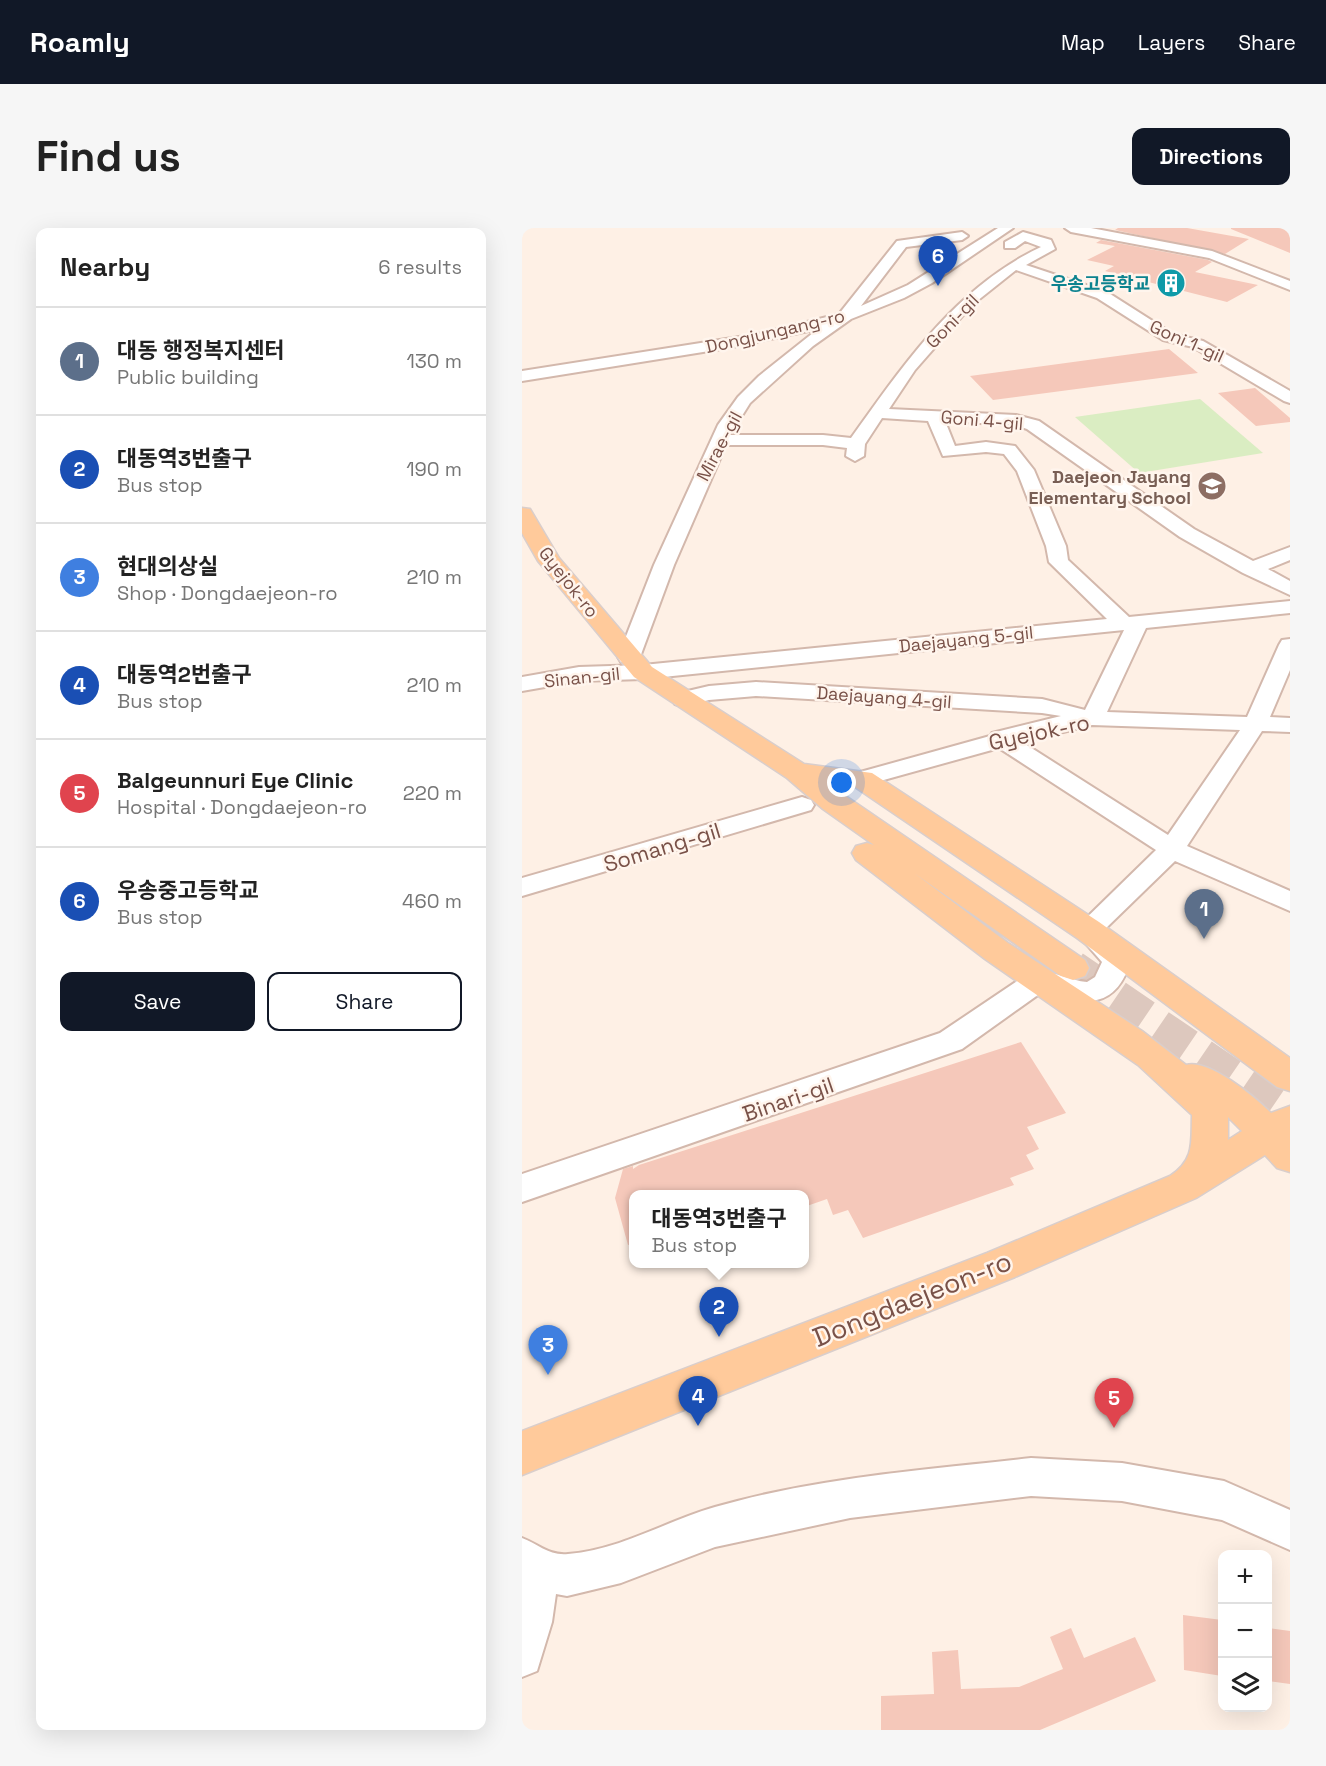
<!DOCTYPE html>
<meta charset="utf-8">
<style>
body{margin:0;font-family:"Space Grotesk","Noto Sans KR",sans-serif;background:#f6f6f6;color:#222}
.controls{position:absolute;right:18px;bottom:18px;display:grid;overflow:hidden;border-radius:12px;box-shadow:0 6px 24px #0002}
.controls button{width:54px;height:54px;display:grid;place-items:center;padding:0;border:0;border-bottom:2px solid #e0e0e0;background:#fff;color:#222;font:30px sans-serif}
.you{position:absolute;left:320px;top:555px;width:21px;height:21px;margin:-15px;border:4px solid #fff;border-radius:50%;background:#1a73e8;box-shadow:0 0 0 9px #1a73e833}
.badge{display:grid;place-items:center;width:39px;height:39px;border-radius:50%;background:#111827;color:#fff;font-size:20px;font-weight:700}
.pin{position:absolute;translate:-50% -50px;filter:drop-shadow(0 2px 3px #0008)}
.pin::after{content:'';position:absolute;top:32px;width:21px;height:18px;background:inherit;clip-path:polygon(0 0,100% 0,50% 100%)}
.popup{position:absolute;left:107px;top:962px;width:180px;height:78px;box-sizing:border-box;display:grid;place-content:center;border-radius:12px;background:#fff;filter:drop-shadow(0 2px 4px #0005);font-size:20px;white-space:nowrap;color:#767676}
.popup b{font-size:22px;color:#222}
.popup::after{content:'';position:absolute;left:50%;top:100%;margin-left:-12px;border:12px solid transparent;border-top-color:#fff}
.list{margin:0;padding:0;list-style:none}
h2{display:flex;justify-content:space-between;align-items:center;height:78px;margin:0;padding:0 24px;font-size:26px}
h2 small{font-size:20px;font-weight:400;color:#767676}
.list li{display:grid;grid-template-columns:39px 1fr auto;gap:18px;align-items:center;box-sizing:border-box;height:108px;padding:0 24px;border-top:2px solid #e0e0e0}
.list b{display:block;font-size:22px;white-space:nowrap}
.list p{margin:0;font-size:20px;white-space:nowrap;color:#767676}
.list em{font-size:20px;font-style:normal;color:#767676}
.actions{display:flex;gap:12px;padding:18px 24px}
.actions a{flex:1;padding:14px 0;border:2px solid #111827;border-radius:12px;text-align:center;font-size:21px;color:#111827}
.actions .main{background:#111827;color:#fff}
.icon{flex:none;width:33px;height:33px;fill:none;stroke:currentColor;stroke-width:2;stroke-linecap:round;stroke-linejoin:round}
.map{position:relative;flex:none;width:768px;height:1502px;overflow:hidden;border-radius:12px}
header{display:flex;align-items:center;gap:36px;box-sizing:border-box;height:84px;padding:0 30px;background:#111827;color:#fff}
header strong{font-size:28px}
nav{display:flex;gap:33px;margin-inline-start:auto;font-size:21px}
.intro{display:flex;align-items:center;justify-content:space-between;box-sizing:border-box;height:144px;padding:0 36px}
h1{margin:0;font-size:42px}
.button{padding:15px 27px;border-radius:12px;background:#111827;color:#fff;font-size:21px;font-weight:700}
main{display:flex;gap:36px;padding:0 36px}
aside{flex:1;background:#fff;border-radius:12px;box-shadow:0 6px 24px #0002}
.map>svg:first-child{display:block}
.green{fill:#daedc2}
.building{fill:#f5c8ba}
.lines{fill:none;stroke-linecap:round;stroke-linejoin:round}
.major-tunnel{stroke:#ddc8be;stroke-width:35;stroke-dasharray:35 17;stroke-linecap:butt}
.minor-casing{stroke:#d3b8ac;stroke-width:4}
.major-casing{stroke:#d9cecc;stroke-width:3}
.minor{fill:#fff;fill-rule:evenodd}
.major{fill:#ffca9b;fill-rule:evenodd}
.labels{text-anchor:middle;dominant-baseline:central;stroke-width:5;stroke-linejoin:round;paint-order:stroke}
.far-culture-label{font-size:18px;font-weight:bold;fill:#0d838f;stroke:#fff5ed;text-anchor:end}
.far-street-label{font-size:18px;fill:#795148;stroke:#fff5ed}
.far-education-label{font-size:18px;font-weight:bold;fill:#785e54;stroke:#fff5ed;text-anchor:end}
.street-label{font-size:22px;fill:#795148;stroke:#fff5ed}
.near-street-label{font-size:27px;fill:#795148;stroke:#fff5ed}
</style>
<header>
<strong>Roamly</strong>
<nav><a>Map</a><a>Layers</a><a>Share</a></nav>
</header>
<div class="intro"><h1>Find us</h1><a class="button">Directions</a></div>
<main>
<aside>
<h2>Nearby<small>6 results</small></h2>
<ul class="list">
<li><span class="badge" style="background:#5c6f8a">1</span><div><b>대동 행정복지센터</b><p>Public building</p></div><em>130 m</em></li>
<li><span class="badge" style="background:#1a4fb4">2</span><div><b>대동역3번출구</b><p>Bus stop</p></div><em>190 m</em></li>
<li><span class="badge" style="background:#3f7fe0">3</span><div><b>현대의상실</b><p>Shop · Dongdaejeon-ro</p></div><em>210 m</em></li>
<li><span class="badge" style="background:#1a4fb4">4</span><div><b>대동역2번출구</b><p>Bus stop</p></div><em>210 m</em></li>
<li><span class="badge" style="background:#e0444e">5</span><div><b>Balgeunnuri Eye Clinic</b><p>Hospital · Dongdaejeon-ro</p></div><em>220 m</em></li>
<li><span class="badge" style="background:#1a4fb4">6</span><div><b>우송중고등학교</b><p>Bus stop</p></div><em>460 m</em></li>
</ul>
<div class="actions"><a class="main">Save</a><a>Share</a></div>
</aside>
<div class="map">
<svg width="768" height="1502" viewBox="0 0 768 1502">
<rect width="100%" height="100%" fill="#fef0e5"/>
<path class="green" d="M678,171L741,225L617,245L553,189Z"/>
<path class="building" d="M596,0H665L727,11L703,26L593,2Z
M709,0H768V25L709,1Z
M579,12L686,32L690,34L673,44L736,57L705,74L583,43L592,38L565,32L593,18L574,15Z
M647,121L676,145L471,172L448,148Z
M733,160L768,190V194L734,198L696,165Z
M499,814L544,885L505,899L517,921L504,927L512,941L488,950L492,957L341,1010L326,982L311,987L305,971L282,979V966H111V1016L106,1017L93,970L101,941L111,938V941L117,937Z
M661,1387L700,1392V1448L662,1442Z
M549,1400L562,1430L613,1409L634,1453L518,1502H359V1468L412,1466L410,1424L436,1422L439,1461L497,1459L541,1441L528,1409Z
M746,1400L768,1403V1456L746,1453Z"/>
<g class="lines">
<path class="major-tunnel" d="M551,740L768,888"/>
<g class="minor-casing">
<path id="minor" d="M476,0H491L410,55L382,70L329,91L291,118L228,175L208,207H301L329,210C382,136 434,59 519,19L503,13L493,20H483V14L501,4L529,12L533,21L504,37L585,64L651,106L681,113L768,163V175L762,173L671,119L641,112L575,70L494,42L450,77L393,142L367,181L494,187L517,193L672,301L731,333L768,319V332L746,341L768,353V367L721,345L658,309L505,201L493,197L423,193L433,218L464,214L493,218L512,242L544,318L546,332L607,389L768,373V385L624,400L585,484L725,489L757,417L760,412L768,411V442L748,489L768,490V504L740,503L665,618L768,663V683L653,633L582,702L609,732C594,782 563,778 520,764L440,821L0,974V946L418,805L507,745C525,739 545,752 565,754L573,749L580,734L552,702L634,622L477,520L340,558L331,556L328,551L331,546L468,508L470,505L539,488L520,485L234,468L187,472L161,478L153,476L150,471L153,466L187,458L234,454L520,471L563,482L602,402L121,451L57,453L0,463V449L57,439L121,437L585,391L527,334L524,318L495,243L482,226L464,224L421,228L406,193L360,190L343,216L342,228L333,233L324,228L325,220L301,217H204L152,337L118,429L115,434H99L96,429L132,337L196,197L216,169L237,148L296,101L206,120L0,153V143L236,106L317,86L375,13L440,4L446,8L440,12L384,19L339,78L386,57ZM570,497L718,502L646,607L500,514Z
M543,0H569L690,23L768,53V62L687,30L549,4Z
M280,569L289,572L292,577L289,582L0,668V650Z
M509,1230L600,1235L702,1253L768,1282V1322L700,1292L600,1273L509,1268L328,1290L193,1319L99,1355L45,1368L34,1366L30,1394L15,1443L0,1449V1310C16,1316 27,1328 46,1326C98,1322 144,1293 193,1279C296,1249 404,1242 509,1230Z"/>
</g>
<g class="major-casing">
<path id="major" d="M0,280L8,281L37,330L130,439L282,536L350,545L577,694L768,830V863L755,859L555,710L333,559L306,556L563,732L567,740L563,748L551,752L539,748L392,645L486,715L620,803L664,837C686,830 733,869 749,885L768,878V944L755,940L743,927L674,970L493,1049L0,1247V1203L465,1025L648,948C673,932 669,914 670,887L616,837L463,731L334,632L330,625L334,618L345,615L352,617L301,581L265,550L112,449L16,333L0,305ZM706,889L720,903L706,912Z"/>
</g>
<use href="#minor" class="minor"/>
<use href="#major" class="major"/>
</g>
<defs>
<g id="building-disc" transform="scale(1.5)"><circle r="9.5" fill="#0f9aa8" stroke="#fff5ed"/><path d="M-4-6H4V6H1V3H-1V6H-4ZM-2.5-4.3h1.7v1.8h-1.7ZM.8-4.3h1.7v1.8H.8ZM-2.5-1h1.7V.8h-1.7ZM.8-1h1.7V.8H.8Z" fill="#fff"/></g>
<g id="school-disc" transform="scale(1.5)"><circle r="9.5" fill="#8d6e63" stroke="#fff5ed"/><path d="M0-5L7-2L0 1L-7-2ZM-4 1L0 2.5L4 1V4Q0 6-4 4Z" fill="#fff"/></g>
</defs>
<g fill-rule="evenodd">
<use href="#building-disc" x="649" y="55"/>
<use href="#school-disc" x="690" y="258"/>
</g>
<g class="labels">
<g class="far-culture-label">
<text x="628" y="55">우송고등학교</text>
</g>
<g class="far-street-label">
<text transform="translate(430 93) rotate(-46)">Goni-gil</text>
<text transform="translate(253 103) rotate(-13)">Dongjungang-ro</text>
<text transform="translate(665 113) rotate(24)">Goni 1-gil</text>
<text transform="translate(460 192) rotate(5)">Goni 4-gil</text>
<text transform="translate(197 218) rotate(-62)">Mirae-gil</text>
<text transform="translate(47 354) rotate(52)">Gyejok-ro</text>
<text transform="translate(444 411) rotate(-6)">Daejayang 5-gil</text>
<text transform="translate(60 449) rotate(-6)">Sinan-gil</text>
<text transform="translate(362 469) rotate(4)">Daejayang 4-gil</text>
</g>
<g class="far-education-label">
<text x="669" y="248">Daejeon Jayang<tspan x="669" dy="21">Elementary School</tspan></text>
</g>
<g class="street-label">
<text transform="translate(517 504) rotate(-12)">Gyejok-ro</text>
<text transform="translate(140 619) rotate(-17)">Somang-gil</text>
<text transform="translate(266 871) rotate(-19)">Binari-gil</text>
</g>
<g class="near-street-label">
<text transform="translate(390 1071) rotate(-22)">Dongdaejeon-ro</text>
</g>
</g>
</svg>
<div class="controls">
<button>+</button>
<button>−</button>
<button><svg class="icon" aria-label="layers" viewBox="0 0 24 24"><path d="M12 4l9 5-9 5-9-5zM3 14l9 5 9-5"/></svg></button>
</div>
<div class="you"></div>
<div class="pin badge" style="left:682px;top:711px;background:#5c6f8a">1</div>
<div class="pin badge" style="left:197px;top:1109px;background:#1a4fb4">2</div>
<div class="popup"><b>대동역3번출구</b>Bus stop</div>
<div class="pin badge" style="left:26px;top:1147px;background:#3f7fe0">3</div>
<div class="pin badge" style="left:176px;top:1198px;background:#1a4fb4">4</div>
<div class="pin badge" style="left:592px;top:1200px;background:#e0444e">5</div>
<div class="pin badge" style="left:416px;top:58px;background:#1a4fb4">6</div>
</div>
</main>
